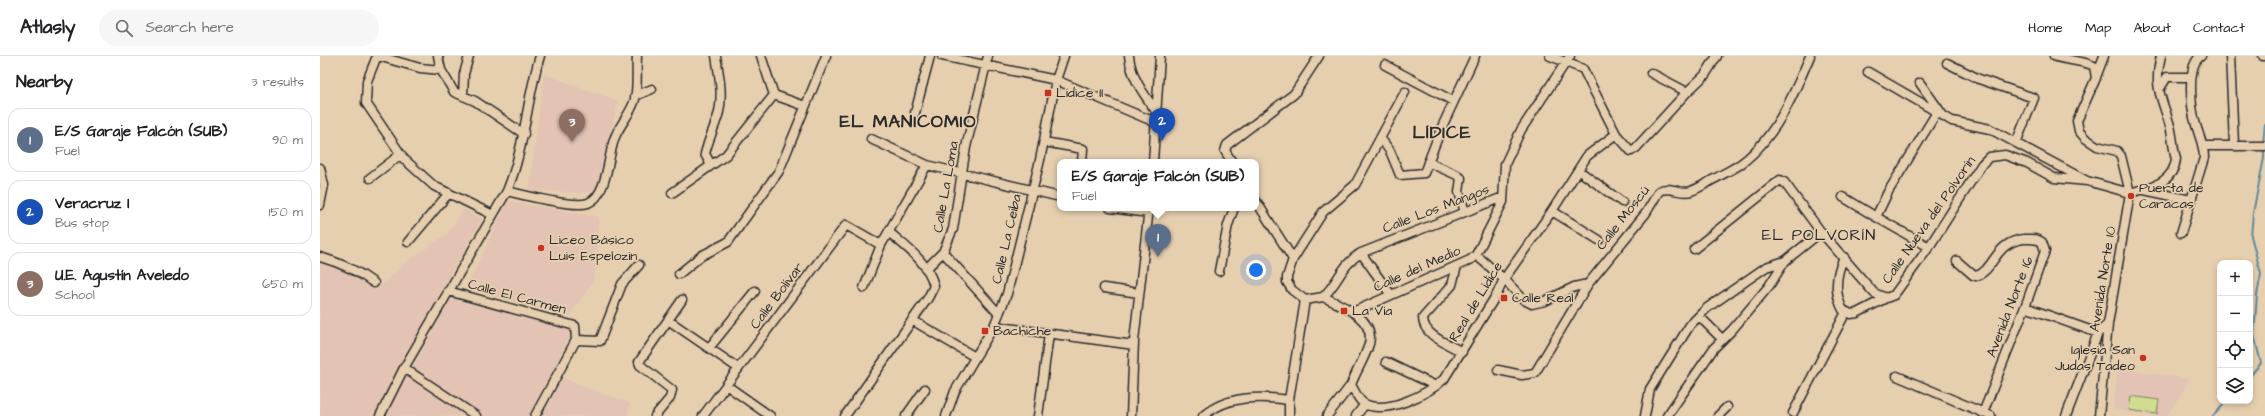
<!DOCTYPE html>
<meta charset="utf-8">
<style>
body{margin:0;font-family:"Architects Daughter",sans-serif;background:#f6f6f6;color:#202124}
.controls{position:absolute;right:12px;bottom:12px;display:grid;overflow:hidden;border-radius:8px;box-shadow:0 2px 6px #0003}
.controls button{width:36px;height:36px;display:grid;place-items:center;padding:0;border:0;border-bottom:1px solid #e0e0e0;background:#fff;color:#202124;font:20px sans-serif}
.you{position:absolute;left:936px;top:214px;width:14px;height:14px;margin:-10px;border:3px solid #fff;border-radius:50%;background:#1a73e8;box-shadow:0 0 0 6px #1a73e833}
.badge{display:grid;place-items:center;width:26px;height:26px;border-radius:50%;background:#d93025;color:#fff;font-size:13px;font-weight:700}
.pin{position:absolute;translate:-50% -33px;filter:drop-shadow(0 1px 2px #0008)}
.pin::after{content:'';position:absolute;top:21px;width:14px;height:12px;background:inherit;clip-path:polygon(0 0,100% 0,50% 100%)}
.popup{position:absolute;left:737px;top:103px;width:202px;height:52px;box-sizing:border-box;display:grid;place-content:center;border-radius:8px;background:#fff;filter:drop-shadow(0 1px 3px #0005);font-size:13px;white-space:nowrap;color:#757577}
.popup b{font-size:15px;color:#202124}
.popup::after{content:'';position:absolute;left:50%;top:100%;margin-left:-8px;border:8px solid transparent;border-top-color:#fff}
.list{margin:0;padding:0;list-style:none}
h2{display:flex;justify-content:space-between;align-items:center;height:52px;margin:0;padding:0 16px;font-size:17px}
h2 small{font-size:13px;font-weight:400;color:#757577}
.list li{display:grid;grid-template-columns:26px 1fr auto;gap:12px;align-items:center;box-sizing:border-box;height:64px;margin:0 8px 8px;padding:0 8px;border:1px solid #e0e0e0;border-radius:12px}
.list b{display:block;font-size:15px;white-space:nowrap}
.list p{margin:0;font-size:13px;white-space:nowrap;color:#757577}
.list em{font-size:13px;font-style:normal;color:#757577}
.icon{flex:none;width:22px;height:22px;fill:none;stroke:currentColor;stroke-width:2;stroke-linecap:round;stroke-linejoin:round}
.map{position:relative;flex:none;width:1945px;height:360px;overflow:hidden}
header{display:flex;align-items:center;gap:24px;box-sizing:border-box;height:56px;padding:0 20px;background:#fff;border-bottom:1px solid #e0e0e0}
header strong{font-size:19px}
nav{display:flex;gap:22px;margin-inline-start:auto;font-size:14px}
.search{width:280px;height:36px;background:#f6f6f6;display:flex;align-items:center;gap:10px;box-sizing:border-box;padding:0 14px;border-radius:22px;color:#757577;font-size:15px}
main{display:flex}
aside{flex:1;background:#fff}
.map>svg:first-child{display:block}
.built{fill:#e2c3b4}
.green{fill:#d0dd90;stroke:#7e845e}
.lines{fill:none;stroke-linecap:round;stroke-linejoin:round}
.stream{stroke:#618a9b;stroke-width:2}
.minor-casing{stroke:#2b2b2b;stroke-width:11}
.minor{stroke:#e6cfaf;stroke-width:8}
.poi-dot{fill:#c8321e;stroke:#e6cfaf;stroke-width:1.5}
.labels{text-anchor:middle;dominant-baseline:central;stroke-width:3.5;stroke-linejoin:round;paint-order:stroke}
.poi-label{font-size:14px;fill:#2b2b2b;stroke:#e6cfaf;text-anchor:start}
.street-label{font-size:14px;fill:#2b2b2b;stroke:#e6cfaf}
.quarter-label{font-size:16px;letter-spacing:1px;fill:#2b2b2b;stroke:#e6cfaf}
.district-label{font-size:18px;font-weight:bold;letter-spacing:1px;fill:#2b2b2b;stroke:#e6cfaf}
</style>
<header>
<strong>Atlasly</strong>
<div class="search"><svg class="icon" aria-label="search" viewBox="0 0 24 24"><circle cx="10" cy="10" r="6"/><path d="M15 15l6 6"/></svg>Search here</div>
<nav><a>Home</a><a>Map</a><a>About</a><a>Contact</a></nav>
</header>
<main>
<aside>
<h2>Nearby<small>3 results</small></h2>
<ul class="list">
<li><span class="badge" style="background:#5c6f8a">1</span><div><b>E/S Garaje Falcón (SUB)</b><p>Fuel</p></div><em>90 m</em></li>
<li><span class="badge" style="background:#1a4fb4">2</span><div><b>Veracruz I</b><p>Bus stop</p></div><em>150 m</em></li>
<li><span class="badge" style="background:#8d6e63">3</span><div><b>U.E. Agustín Aveledo</b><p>School</p></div><em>650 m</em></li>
</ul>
</aside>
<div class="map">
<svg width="1945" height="360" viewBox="0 0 1945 360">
<rect width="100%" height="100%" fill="#e6cfaf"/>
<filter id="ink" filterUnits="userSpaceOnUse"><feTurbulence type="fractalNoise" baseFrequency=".025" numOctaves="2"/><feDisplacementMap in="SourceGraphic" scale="8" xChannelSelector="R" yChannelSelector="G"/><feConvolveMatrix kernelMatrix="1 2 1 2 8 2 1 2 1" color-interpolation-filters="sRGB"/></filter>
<g filter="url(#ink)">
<path class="built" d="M224,18L298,45L279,127L272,137L209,134Z
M188,145L279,161L274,224L249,260L146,233Z
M144,153L162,163L118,240L209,257L251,269L249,283L232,316L258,329L310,347L307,360H0V199L21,204L45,216L61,229L84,208L128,177Z
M1798,312L1870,323L1847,360H1830L1793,353Z"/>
<path class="green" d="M1811,340L1839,344L1837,358L1809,354Z"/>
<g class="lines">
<path class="stream" d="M1943,87L1945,68
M1930,320L1941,307L1934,279L1937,239L1941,218L1931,180L1933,157L1944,102V91
M1893,360L1907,345"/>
<g class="minor-casing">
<path id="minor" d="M57,0L47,25L46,47L84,103L114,130L173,159
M58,0L100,12L121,14
M118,0L121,14L134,36L155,45L204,78
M441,0L454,39L485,50
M622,0L736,24L837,67
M809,0C811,22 825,40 838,58
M1734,0C1747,5 1762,4 1774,10L1776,22L1757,65L1759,75L1765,82L1777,90L1797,95L1801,100L1810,137L1788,268L1779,360
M1910,0L1914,88
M1943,0H1945
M1627,7L1659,23L1714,42L1696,87
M1065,9L1133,45
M1548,16L1617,56
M1331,17L1367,36
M1776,21L1784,0
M1600,27L1622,58
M1839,34L1847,21H1871
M143,40L144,18L149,0
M315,40L332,33
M595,57L610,0
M1296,78L1309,93L1311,95L1316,92L1367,36L1385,19L1397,0
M551,83L607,109L740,141
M1061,83L1070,95L1080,119L1104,117L1121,73L1155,0
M724,86L763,93L762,106
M1884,90H1945
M833,106L840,0
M912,106L905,95L907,89L974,38L999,0
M1108,106L1137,119L1141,122L1139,136L1145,156
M391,109L385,98C388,84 395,71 399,56C403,37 399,19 396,0
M0,112L4,129L0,149
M1258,114L1302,146
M50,122L81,98
M1824,134L1871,144
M187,135C203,139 254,152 268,147C288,140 288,97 295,81C300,68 312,56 315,43C318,29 316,14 317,0
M352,137L406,99L454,39
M1810,137C1830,131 1853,128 1856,103C1853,92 1853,81 1850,70C1842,41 1833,32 1841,0
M1523,141L1556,161L1568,136L1617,56L1632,65L1670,73L1767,125
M936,145L973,203
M790,152L829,157
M1232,155L1279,184
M1556,161L1609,191
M1861,177L1884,102C1884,89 1879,80 1876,69C1871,53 1866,9 1881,0
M88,186L129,137
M1374,193L1460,124L1464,126L1501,176L1554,237L1566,242L1537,257L1531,258L1523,254C1514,237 1516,218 1524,201
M623,196L679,258
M1041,197L1071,239
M1156,199L1184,223L1204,244L1212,248L1225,245L1254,231L1268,228
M0,201C21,207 37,214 54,227
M1637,205L1653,219L1656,220C1675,214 1674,186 1704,183C1712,183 1716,182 1722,186L1725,195L1705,251L1663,357
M1137,210L1132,229L1103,262C1103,280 1129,288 1142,296
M606,213L623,196L633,173L646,91L668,0
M899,215L908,169L914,152
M359,218L381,200L408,186L459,115L506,0
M544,232L561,189L607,109
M784,232L819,237
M128,235L255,270L256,284L215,360
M1003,241C1021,249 1056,262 1049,288C1045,302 1036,315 1031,329C1035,335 1037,342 1043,347C1065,360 1108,338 1124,323L1177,238L1184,223L1232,155L1267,100L1296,78L1263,13L1230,0
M1003,241C1018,227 1022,208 1041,197L1183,141
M1566,242L1574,239L1609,191L1662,108L1669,101L1685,99L1707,107L1734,122L1767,125L1810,137
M985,244L972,234L967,226V221L973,203L1003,156L1035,129L1085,36
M985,244L1003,241
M1705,251L1778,277L1788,268
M1033,256L1150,204L1156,199L1183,146L1185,108L1201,74L1250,0
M1379,260L1402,283
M348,264L418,312
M592,264L655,301
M674,270L814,289
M256,284L280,285L302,228L319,209
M389,292L435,235
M1066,306L1116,330
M84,312L156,360
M1178,314L1202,319L1215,317L1268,228L1326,157L1339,135C1350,129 1360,139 1371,135C1380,132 1388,126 1396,122C1404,117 1414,113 1422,107C1456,81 1474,38 1490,0
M1577,320L1671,360
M406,329L450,360
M1473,357L1526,256
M60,360L84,312L187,135C205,92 206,45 220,0
M335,360L350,342L352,334L320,309L319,306L362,244
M383,360L526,169L561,189
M525,360L608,242L614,230C609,207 586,191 570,177
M586,360L605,333
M626,360L635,335L674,270L687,238L720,104L736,24L744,0
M718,360L729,278
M811,360L814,285L829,152
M883,360C907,339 940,340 969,344
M969,360V344L985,244
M1007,360L1031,329
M1036,360L1045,348
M1325,360L1330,333L1370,269L1387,252L1446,211L1465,205
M1347,360L1394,292L1412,274L1449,230L1465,205L1501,176
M1398,360L1407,351
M1746,360L1778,277"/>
</g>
<use href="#minor" class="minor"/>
</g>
</g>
<g class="poi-dot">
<rect x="724" y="33" width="8" height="8" rx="2"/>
<circle cx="1811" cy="140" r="4"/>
<circle cx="221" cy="192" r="4"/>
<rect x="1180" y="238" width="8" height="8" rx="2"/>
<rect x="1020" y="251" width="8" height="8" rx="2"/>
<rect x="661" y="271" width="8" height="8" rx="2"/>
<circle cx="1823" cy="302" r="4"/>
</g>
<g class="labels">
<g class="poi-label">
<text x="736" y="37">Lídice II</text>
<text x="1819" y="132">Puerta de<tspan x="1819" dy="16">Caracas</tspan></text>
<text x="229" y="184">Liceo Básico<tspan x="229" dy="16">Luis Espelozin</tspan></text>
<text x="1192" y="242">Calle Real</text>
<text x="1032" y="255">La Vía</text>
<text x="673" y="275">Bachiche</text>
<text x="1815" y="294" text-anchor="end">Iglesia San<tspan x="1815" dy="16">Judas Tadeo</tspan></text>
</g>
<g class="street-label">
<text transform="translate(626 131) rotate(-80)">Calle La Loma</text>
<text transform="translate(1116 153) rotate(-21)">Calle Los Mangos</text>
<text transform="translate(1303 162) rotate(-52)">Calle Moscú</text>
<text transform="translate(1609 164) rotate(-55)">Calle Nueva del Polvorín</text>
<text transform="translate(687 183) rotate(-77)">Calle La Ceiba</text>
<text transform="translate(1097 213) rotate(-24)">Calle del Medio</text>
<text transform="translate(1783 223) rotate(-81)">Avenida Norte 10</text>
<text transform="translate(457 240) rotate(-53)">Calle Bolívar</text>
<text transform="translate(197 241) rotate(15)">Calle El Carmen</text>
<text transform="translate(1156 246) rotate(-59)">Real de Lídice</text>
<text transform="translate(1690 251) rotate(-69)">Avenida Norte 16</text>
</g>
<g class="quarter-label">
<text x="1499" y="179">EL POLVORÍN</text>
</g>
<g class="district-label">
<text x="588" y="65">EL MANICOMIO</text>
<text x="1122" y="76">LÍDICE</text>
</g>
</g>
</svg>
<div class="controls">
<button>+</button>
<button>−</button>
<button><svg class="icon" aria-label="locate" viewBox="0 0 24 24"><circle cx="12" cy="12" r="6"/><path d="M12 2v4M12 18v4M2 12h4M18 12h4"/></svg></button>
<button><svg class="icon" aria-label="layers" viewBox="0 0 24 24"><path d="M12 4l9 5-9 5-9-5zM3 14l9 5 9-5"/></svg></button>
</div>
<div class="you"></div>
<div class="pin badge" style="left:838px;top:201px;background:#5c6f8a">1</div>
<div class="popup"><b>E/S Garaje Falcón (SUB)</b>Fuel</div>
<div class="pin badge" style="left:842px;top:85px;background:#1a4fb4">2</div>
<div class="pin badge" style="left:252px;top:86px;background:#8d6e63">3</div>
</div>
</main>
